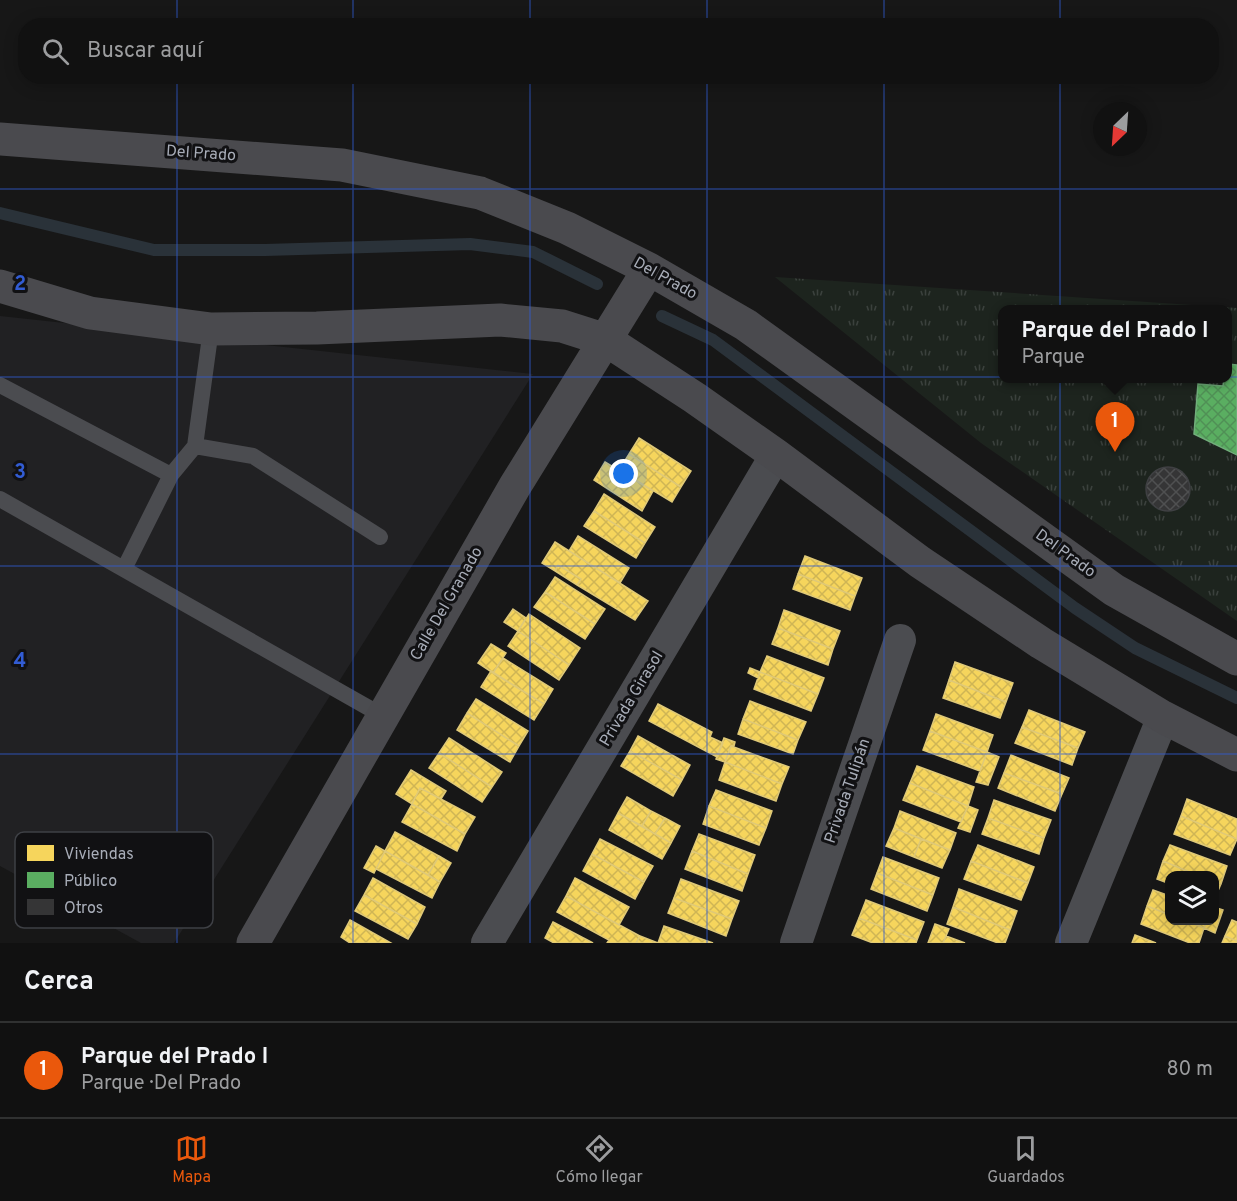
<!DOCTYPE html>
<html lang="es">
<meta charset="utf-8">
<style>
body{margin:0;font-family:Overpass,sans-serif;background:#1e1f1f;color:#f1f3f6}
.controls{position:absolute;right:18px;bottom:18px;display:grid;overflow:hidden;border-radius:12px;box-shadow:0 3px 15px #0003}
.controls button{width:54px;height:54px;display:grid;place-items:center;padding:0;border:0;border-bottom:2px solid #303131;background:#111;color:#f1f3f6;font:30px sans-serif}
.compass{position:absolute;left:1093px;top:102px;width:54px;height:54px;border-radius:50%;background:#111;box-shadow:0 3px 15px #0003;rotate:205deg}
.you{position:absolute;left:624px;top:474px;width:21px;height:21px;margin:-15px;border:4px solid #fff;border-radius:50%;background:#1a73e8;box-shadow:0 0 0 9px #1a73e833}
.badge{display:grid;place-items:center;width:39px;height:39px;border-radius:50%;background:#ea580c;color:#fff;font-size:20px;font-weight:700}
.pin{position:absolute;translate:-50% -50px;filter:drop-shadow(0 2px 3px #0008)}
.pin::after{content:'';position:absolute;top:32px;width:21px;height:18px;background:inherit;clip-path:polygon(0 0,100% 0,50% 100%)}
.popup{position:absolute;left:998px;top:305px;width:234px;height:78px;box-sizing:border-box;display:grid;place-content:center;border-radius:12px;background:#111;filter:drop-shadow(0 2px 4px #0005);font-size:20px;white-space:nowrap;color:#9c9d9f}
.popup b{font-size:22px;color:#f1f3f6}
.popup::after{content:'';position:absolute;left:50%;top:100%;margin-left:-12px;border:12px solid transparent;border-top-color:#111}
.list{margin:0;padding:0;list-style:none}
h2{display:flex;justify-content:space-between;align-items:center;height:78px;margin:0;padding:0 24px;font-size:26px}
h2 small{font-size:20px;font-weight:400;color:#9c9d9f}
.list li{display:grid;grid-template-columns:39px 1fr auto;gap:18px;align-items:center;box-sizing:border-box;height:96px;padding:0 24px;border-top:2px solid #303131}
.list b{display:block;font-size:22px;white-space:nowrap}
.list p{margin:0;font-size:20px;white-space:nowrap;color:#9c9d9f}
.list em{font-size:20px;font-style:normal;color:#9c9d9f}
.icon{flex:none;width:33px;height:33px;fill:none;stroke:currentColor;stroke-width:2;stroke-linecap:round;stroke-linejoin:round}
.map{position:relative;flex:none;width:1237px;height:943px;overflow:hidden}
.search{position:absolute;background:#111;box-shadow:0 3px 15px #0003;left:18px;right:18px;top:18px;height:66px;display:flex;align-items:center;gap:15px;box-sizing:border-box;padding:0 21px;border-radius:24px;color:#9c9d9f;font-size:22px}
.sheet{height:174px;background:#111}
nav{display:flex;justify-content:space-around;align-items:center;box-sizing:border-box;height:84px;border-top:2px solid #303131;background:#111;font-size:16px;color:#9c9d9f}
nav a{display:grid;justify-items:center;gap:3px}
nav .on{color:#ea580c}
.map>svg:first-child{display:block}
.built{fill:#212123}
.park{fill:url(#park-tufts);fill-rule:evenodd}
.homes{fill:url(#homes-cross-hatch);stroke:#dfc978;stroke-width:1.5}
.public{fill:url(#public-cross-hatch);stroke:#71ae7b;stroke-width:1.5}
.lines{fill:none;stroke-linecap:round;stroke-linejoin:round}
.stream{stroke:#2a3239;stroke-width:12}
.building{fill:url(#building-cross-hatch);stroke:#3f4043;stroke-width:1.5}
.service{stroke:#4b4c50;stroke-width:16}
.minor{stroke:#4b4c50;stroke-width:32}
.secondary{stroke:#4a4a4e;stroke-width:33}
.grid{fill:none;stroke:#325cd3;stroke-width:1.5;stroke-opacity:0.55}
.labels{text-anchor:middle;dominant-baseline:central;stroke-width:6;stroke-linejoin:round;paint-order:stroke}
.street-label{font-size:16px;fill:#a8adb8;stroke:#111113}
.key{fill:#111113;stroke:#3e4045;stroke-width:1.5}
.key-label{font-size:16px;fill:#a8adb8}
.grid-label{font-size:20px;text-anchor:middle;font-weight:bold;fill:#325cd3;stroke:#111113;stroke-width:6;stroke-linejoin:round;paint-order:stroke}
</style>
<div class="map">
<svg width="1237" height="943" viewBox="0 0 1237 943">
<defs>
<pattern id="park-tufts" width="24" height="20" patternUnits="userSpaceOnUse" patternTransform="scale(1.5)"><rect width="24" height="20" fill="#1d241e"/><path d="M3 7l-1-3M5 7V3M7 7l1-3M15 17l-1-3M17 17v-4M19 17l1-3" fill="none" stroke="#3b413d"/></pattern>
<pattern id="homes-cross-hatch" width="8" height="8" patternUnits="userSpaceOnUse" patternTransform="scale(1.5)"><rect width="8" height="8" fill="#f6d55c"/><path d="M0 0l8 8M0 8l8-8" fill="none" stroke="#cfb555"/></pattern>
<pattern id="public-cross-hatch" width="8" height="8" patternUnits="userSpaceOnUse" patternTransform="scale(1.5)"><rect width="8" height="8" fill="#5aae61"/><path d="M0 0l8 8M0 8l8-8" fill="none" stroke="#509056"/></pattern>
<pattern id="building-cross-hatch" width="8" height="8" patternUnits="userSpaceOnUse" patternTransform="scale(1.5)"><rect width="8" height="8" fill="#353536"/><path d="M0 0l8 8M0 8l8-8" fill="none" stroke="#4f5051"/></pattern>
</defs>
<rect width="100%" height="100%" fill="#171717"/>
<path class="built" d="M0,316L533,374L174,943H141L0,866Z"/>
<path class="park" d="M775,277L1237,308V621L981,443ZM1002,310H1228V378H1002Z"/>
<path class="homes" d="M639,438L691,471L681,487L629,454Z
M629,454L681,487L672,502L619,470Z
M605,462L653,491L642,511L594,480Z
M604,494L655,527L645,543L594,511Z
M594,511L645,543L636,558L584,526Z
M578,536L629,568L620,583L569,551Z
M555,542L648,601L635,620L577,585L581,579L558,565L555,571L542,563Z
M805,556L862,578L855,596L798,574Z
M558,565L581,579L577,585L555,571Z
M798,574L855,596L850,610L793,589Z
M555,577L605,609L595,624L545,592Z
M545,592L595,624L585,639L534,607Z
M513,609L526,618L518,631L504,622Z
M784,610L840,631L833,649L778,628Z
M529,614L580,648L569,665L518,631Z
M778,628L833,649L828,665L772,644Z
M518,631L569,665L559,680L508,646Z
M491,644L506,653L493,673L478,663Z
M767,656L824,678L818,694L760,672Z
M503,658L553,689L544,704L493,673Z
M955,662L1013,683L1006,702L949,680Z
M750,668L760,672L758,678L748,673Z
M491,671L544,704L534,720L481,687Z
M760,672L818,694L811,711L754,689Z
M949,680L1006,702L1000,718L943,698Z
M476,699L528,731L519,746L467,713Z
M750,701L806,722L798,740L743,719Z
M658,704L712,732L710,737L723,743L717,757L649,721Z
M1029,710L1085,732L1078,748L1022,727Z
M467,713L519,746L510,762L457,730Z
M936,714L993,735L987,752L930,731Z
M743,719L798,740L793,754L738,734Z
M1022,727L1078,748L1072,765L1015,743Z
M930,731L987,752L980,771L923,750Z
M638,736L690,765L682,780L630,751Z
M449,738L502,772L492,787L439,753Z
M724,738L735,742L734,746H731L725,762L716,759Z
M731,746L789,767L782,784L725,762Z
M630,751L682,780L673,796L621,766Z
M987,752L999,757L988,785L976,782Z
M439,753L492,787L482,802L429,768Z
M1011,755L1069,778L1062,794L1004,773Z
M725,762L782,784L776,801L719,780Z
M917,766L974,787L968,806L910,783Z
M411,770L446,791L441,799L420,788L412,804L396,794Z
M1004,773L1062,794L1055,811L998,788Z
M910,783L968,806L961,822L903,800Z
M420,788L475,817L465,834L412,804Z
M716,790L772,811L766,828L709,806Z
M627,797L651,811L642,826L618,813Z
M1187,799L1237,819V839L1181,816Z
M994,800L1051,820L1044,838L988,818Z
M412,804L465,834L457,851L402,822Z
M709,806L766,828L759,845L703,824Z
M968,806L978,810L970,832L958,828Z
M651,811L665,818L655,834L642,826Z
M900,811L956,833L950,850L894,828Z
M618,813L671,843L662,859L609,830Z
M1181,816L1237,839L1230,855L1174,834Z
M665,818L680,826L671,843L655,834Z
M988,818L1044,838L1039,854L982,834Z
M894,828L921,839L914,857L886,846Z
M395,832L439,856L428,875L385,851Z
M699,834L755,855L748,874L692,851Z
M600,839L653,866L644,882L592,854Z
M921,839L950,850L942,868L914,857Z
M978,845L1034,867L1028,883L971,861Z
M1170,845L1227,866L1221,884L1214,881V876H1199L1163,861Z
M376,846L385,851L374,873L364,868Z
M385,851L440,882L432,898L376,869Z
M692,851L748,874L742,891L685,869Z
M592,854L644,882L635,899L583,871Z
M439,856L451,863L440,882L428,875Z
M883,857L939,878L933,895L877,873Z
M971,861L1028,883L1021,900L964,879Z
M1163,861L1199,876H1170V884L1157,879Z
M877,873L933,895L927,911L871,889Z
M373,878L425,907L417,924L364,895Z
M575,878L629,907L619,925L566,896Z
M681,879L739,901L732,919L674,898Z
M1214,881L1221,884L1214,900Z
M959,889L1017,911L1010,930L953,907Z
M1153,890L1170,896V915L1147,906Z
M364,895L417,924L408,939L355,911Z
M566,896L640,936L636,943H607L609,940L557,912Z
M674,898L732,919L726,936L668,913Z
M866,900L924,922L917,940L859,918Z
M1147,906L1170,915V920H1184L1204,928L1199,943H1190L1141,924Z
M953,907L1010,930L1005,943H998L947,924Z
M1214,907L1223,910L1215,933L1204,928L1207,920H1214Z
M859,918L917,940L916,943H873L852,935Z
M350,920L391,943H350L341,937Z
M1184,920H1207L1204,928Z
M1232,920L1237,922V941L1225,936Z
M553,922L593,943H554L545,938Z
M935,924L949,929L943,943H928Z
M664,926L713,943H658Z
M1135,935L1156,943H1132Z
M640,936L658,943H636Z
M946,936L965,943H943Z
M1225,936L1237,941V943H1222Z"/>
<path class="public" d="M1228,364L1237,365V455L1194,434L1198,384L1223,386L1224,378H1228Z"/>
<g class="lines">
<path class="stream" d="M0,213L154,250H265L470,244L533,252L597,284
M662,316L713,340L1075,608L1135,648L1237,698"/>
</g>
<path class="building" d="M1146 489a22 22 0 1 1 44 0a22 22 0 1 1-44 0Z"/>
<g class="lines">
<path class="service" d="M0,385L171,475
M195,446L211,329
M0,499L383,716
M124,569L171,475L195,446L253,456L380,537"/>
<path class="minor" d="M487,943L776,455
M796,943L900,640
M1071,943L1163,717"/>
<path class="secondary" d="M0,139L342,165L480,193L567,228L649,269L746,325L1114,590L1237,659
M0,286L90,313L211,329L317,328L500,320L562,326L606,340L695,398L776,455L920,562L1041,643L1163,717L1237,755
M253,943L515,486L649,269"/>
</g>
<path class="grid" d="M177,0V26M353,0V26M530,0V26M707,0V26M884,0V26M1060,0V26M177,76V943M353,76V943M530,76V943M707,76V943M884,76V943M1060,76V943M0,189H1237M0,377H1237M0,566H1237M0,754H1237"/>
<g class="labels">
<g class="street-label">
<text transform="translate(201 154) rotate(4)">Del Prado</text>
<text transform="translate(665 279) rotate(29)">Del Prado</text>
<text transform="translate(1065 554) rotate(36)">Del Prado</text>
<text transform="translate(447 604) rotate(-60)">Calle Del Granado</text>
<text transform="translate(632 699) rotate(-59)">Privada Girasol</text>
<text transform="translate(848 791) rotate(-71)">Privada Tulipán</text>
</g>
</g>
<rect x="15" y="832" width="198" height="96" rx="9" class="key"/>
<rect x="27" y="845" width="27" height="16" fill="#f6d55c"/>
<rect x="27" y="872" width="27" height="16" fill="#5aae61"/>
<rect x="27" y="899" width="27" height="16" fill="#353536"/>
<g class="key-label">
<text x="64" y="859">Viviendas</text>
<text x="64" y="886">Público</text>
<text x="64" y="913">Otros</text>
</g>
<g class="grid-label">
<text x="20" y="290">2</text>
<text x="20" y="478">3</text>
<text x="20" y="667">4</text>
</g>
</svg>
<div class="controls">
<button><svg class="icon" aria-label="layers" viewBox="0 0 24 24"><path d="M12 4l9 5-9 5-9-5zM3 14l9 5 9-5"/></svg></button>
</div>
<svg class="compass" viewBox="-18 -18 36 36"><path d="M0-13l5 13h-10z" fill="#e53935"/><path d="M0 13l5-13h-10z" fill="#9c9d9f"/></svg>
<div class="you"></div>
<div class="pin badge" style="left:1115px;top:452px">1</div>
<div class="popup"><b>Parque del Prado I</b>Parque</div>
<div class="search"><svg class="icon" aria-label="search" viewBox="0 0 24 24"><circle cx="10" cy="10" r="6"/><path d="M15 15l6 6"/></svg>Buscar aquí</div>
</div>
<section class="sheet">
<h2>Cerca<small></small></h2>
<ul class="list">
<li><span class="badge">1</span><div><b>Parque del Prado I</b><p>Parque · Del Prado</p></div><em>80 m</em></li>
</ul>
</section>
<nav>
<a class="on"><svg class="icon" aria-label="map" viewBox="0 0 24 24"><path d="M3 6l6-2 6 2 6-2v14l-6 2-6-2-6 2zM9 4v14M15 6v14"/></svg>Mapa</a>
<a><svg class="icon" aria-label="directions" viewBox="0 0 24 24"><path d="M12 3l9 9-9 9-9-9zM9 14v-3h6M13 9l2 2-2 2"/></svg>Cómo llegar</a>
<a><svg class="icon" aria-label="saved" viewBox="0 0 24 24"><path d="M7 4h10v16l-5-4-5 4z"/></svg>Guardados</a>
</nav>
